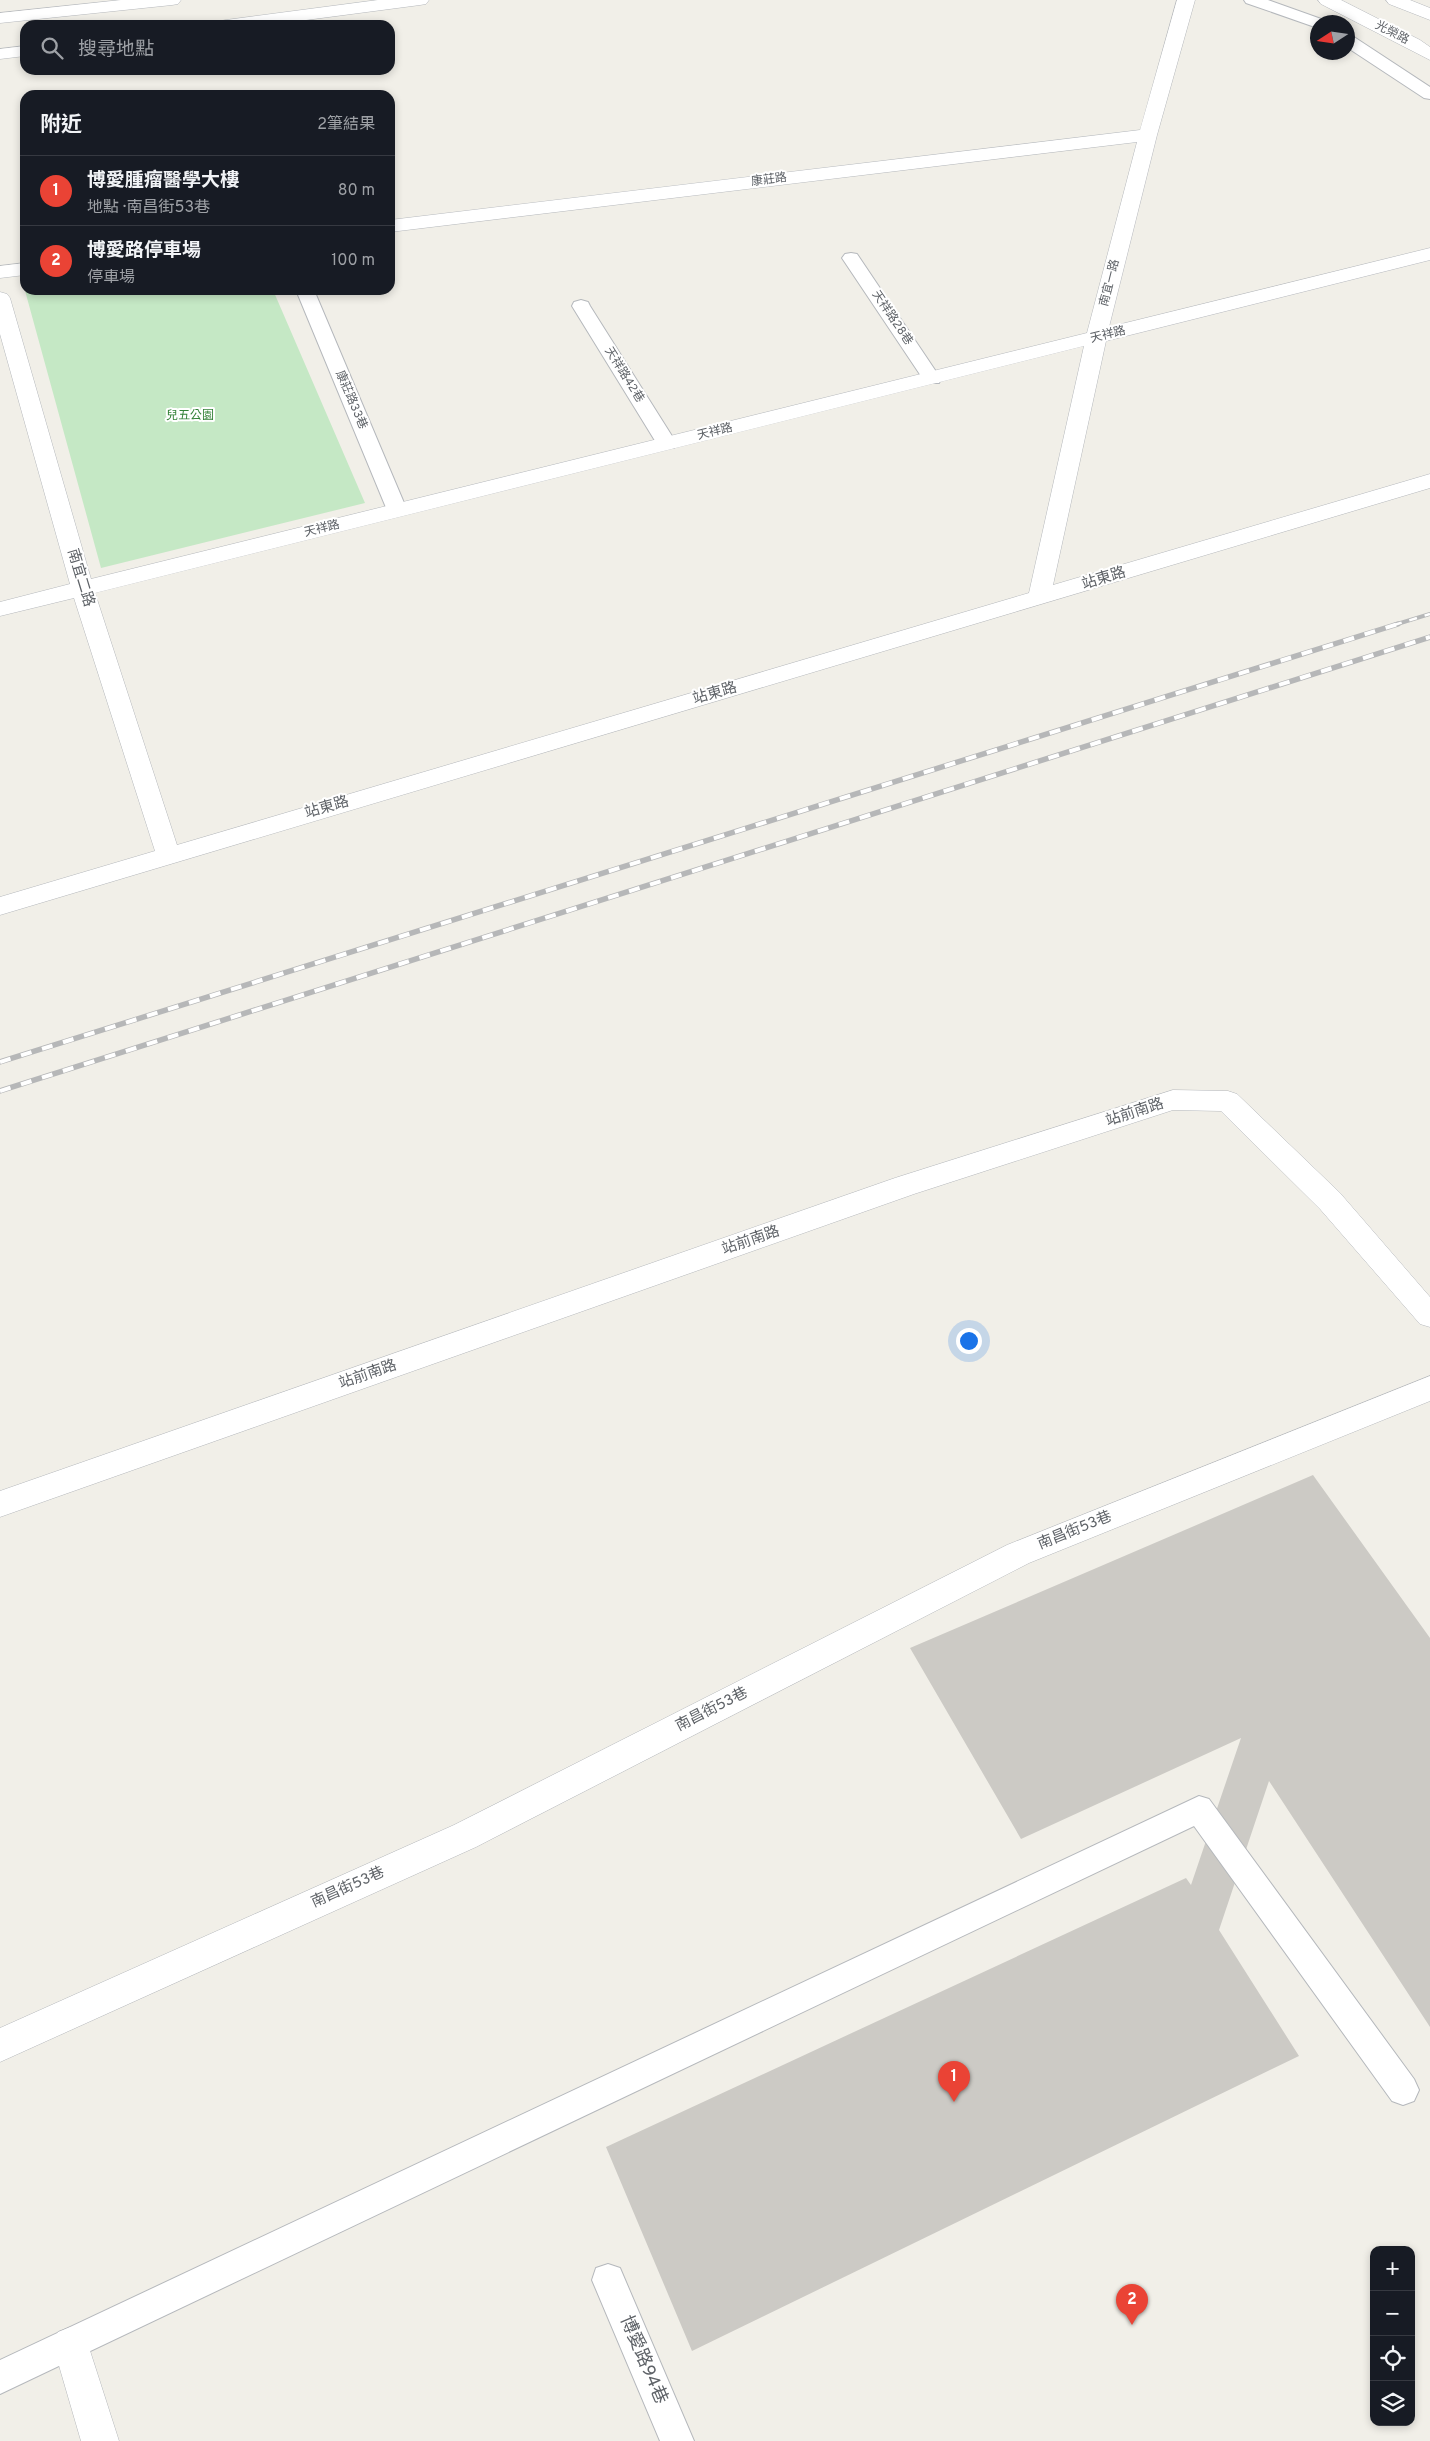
<!DOCTYPE html>
<html lang="zh-TW">
<meta charset="utf-8">
<style>
body{margin:0;font-family:Overpass,"Noto Sans TC",sans-serif;background:#20242c;color:#f1f3f6}
.controls{position:absolute;right:15px;bottom:15px;display:grid;overflow:hidden;border-radius:10px;box-shadow:0 2px 8px #0003}
.controls button{width:45px;height:45px;display:grid;place-items:center;padding:0;border:0;border-bottom:1px solid #363941;background:#171b24;color:#f1f3f6;font:25px sans-serif}
.compass{position:absolute;left:1310px;top:15px;width:45px;height:45px;border-radius:50%;background:#171b24;box-shadow:0 2px 8px #0003;rotate:258deg}
.you{position:absolute;left:968px;top:1340px;width:18px;height:18px;margin:-12px;border:4px solid #fff;border-radius:50%;background:#1a73e8;box-shadow:0 0 0 8px #1a73e833}
.badge{display:grid;place-items:center;width:32px;height:32px;border-radius:50%;background:#ea4335;color:#fff;font-size:16px;font-weight:700}
.pin{position:absolute;translate:-50% -41px;filter:drop-shadow(0 1px 2px #0008)}
.pin::after{content:'';position:absolute;top:26px;width:18px;height:15px;background:inherit;clip-path:polygon(0 0,100% 0,50% 100%)}
.list{margin:0;padding:0;list-style:none}
h2{display:flex;justify-content:space-between;align-items:center;height:65px;margin:0;padding:0 20px;font-size:21px}
h2 small{font-size:16px;font-weight:400;color:#9ea1a6}
.list li{display:grid;grid-template-columns:32px 1fr auto;gap:15px;align-items:center;box-sizing:border-box;height:70px;padding:0 20px;border-top:1px solid #363941}
.list b{display:block;font-size:19px;white-space:nowrap}
.list p{margin:0;font-size:16px;white-space:nowrap;color:#9ea1a6}
.list em{font-size:16px;font-style:normal;color:#9ea1a6}
.icon{flex:none;width:28px;height:28px;fill:none;stroke:currentColor;stroke-width:2;stroke-linecap:round;stroke-linejoin:round}
.map{position:relative;flex:none;width:1430px;height:2441px;overflow:hidden}
.search{position:absolute;background:#171b24;box-shadow:0 2px 8px #0003;left:20px;top:20px;width:375px;height:55px;display:flex;align-items:center;gap:12px;box-sizing:border-box;padding:0 18px;border-radius:15px;color:#9ea1a6;font-size:19px}
.panel{position:absolute;background:#171b24;box-shadow:0 2px 8px #0003;left:20px;top:90px;width:375px;height:205px;border-radius:15px}
.map>svg:first-child{display:block}
.green{fill:#c5e8c5}
.building{fill:#cccac5}
.lines{fill:none;stroke-linecap:round;stroke-linejoin:round}
.service-casing{stroke:#b5b8bc;stroke-width:2}
.minor-casing{stroke:#b5b8bc;stroke-width:1}
.tertiary-casing{stroke:#b5b8bc;stroke-width:1}
.service{fill:#fff;fill-rule:evenodd}
.minor{fill:#fff;fill-rule:evenodd}
.tertiary{fill:#fff;fill-rule:evenodd}
.rail-far1-casing{stroke:#b6b7b8;stroke-width:4}
.rail-casing{stroke:#b6b7b8;stroke-width:5.5}
.rail-far1{stroke:#fff;stroke-width:2.5;stroke-dasharray:8;stroke-linecap:butt}
.rail{stroke:#fff;stroke-width:4;stroke-dasharray:11;stroke-linecap:butt}
.labels{text-anchor:middle;dominant-baseline:central;stroke-width:4;stroke-linejoin:round;paint-order:stroke}
.far-street-label{font-size:12px;fill:#5f6368;stroke:#fff}
.far-park-label{font-size:12px;fill:#348238;stroke:#fff}
.street-label{font-size:15px;fill:#5f6368;stroke:#fff}
.near-street-label{font-size:18px;fill:#5f6368;stroke:#fff}
</style>
<div class="map">
<svg width="1430" height="2441" viewBox="0 0 1430 2441">
<rect width="100%" height="100%" fill="#f1efe8"/>
<path class="green" d="M25,286V290H273L365,503L101,568L24,287Z"/>
<path class="building" d="M1313,1475L1430,1638V2027L1269,1781L1219,1930L1299,2056L692,2351L606,2147L1186,1878L1191,1885L1241,1738L1021,1839L910,1648Z"/>
<g class="lines">
<g class="service-casing">
<path id="service" d="M1244,0H1268L1324,20L1326,22H1318V28L1312,26L1246,3Z
M1348,36L1354,37L1430,87V99L1424,98L1348,48Z
M851,253L857,254L941,379L939,383H925L923,379L842,258L845,254Z
M296,290H314L407,510L404,514L397,516L390,514L387,510Z
M581,300L588,302L590,306L677,444L674,448H660L657,444L572,306L574,302Z
M1199,1796L1209,1799L1414,2079L1419,2090L1414,2101L1403,2105L1392,2101L1194,1826L0,2394V2360Z
M608,2264L620,2268L694,2441H660L592,2280L596,2268Z"/>
</g>
<g class="minor-casing">
<path id="minor" d="M1177,0H1195L1157,135L1109,327L1430,248V260L1106,341L1053,585L1430,474V488L0,915V897L155,851L74,598L0,616V602L70,584L0,334V292L7,294L10,298L91,579L1087,333L1137,142L390,232V220L1140,130ZM1084,346L1029,593L177,845L95,593Z
M25,263V275L0,278V266Z
M1173,1090L1228,1091L1237,1094L1340,1193L1430,1297V1327L1420,1324L1320,1209L1221,1111L1173,1110L914,1194L0,1517V1491L895,1178Z
M1430,1376V1401L1029,1563L476,1847L0,2062V2028L454,1825L1007,1545Z
M71,2327L84,2332L119,2441H81L53,2345L58,2332Z"/>
</g>
<g class="tertiary-casing">
<path id="tertiary" d="M121,0H181L178,4L172,5L0,23V13Z
M378,0H429L426,4L420,5L268,25H217L220,21L226,20Z
M1318,0H1341L1420,40L1430,47V60L1321,4Z
M1386,0H1410L1430,8V20L1389,4Z
M25,46V56L0,59V49Z"/>
</g>
<use href="#service" class="service"/>
<use href="#minor" class="minor"/>
<use href="#tertiary" class="tertiary"/>
<g class="rail-far1-casing">
<path id="rail-far1" d="M1394,625L1430,614"/>
</g>
<g class="rail-casing">
<path id="rail" d="M0,1062L1398,624
M0,1091L1430,637"/>
</g>
<use href="#rail-far1" class="rail-far1"/>
<use href="#rail" class="rail"/>
</g>
<g class="labels">
<g class="far-street-label">
<text transform="translate(1392 33) rotate(27)">光榮路</text>
<text transform="translate(769 180) rotate(-7)">康莊路</text>
<text transform="translate(1110 283) rotate(-76)">南宜一路</text>
<text transform="translate(892 318) rotate(56)">天祥路28巷</text>
<text transform="translate(1108 335) rotate(-14)">天祥路</text>
<text transform="translate(624 375) rotate(58)">天祥路42巷</text>
<text transform="translate(351 400) rotate(67)">康莊路33巷</text>
<text transform="translate(715 432) rotate(-14)">天祥路</text>
<text transform="translate(322 529) rotate(-14)">天祥路</text>
</g>
<g class="far-park-label">
<text x="190" y="416">兒五公園</text>
</g>
<g class="street-label">
<text transform="translate(80 578) rotate(73)">南宜二路</text>
<text transform="translate(1104 579) rotate(-17)">站東路</text>
<text transform="translate(715 694) rotate(-16)">站東路</text>
<text transform="translate(327 808) rotate(-16)">站東路</text>
<text transform="translate(1135 1113) rotate(-18)">站前南路</text>
<text transform="translate(751 1241) rotate(-19)">站前南路</text>
<text transform="translate(368 1375) rotate(-19)">站前南路</text>
<text transform="translate(1075 1531) rotate(-22)">南昌街53巷</text>
<text transform="translate(712 1710) rotate(-27)">南昌街53巷</text>
<text transform="translate(348 1888) rotate(-24)">南昌街53巷</text>
</g>
<g class="near-street-label">
<text transform="translate(643 2360) rotate(67)">博愛路94巷</text>
</g>
</g>
</svg>
<div class="controls">
<button>+</button>
<button>−</button>
<button><svg class="icon" aria-label="locate" viewBox="0 0 24 24"><circle cx="12" cy="12" r="6"/><path d="M12 2v4M12 18v4M2 12h4M18 12h4"/></svg></button>
<button><svg class="icon" aria-label="layers" viewBox="0 0 24 24"><path d="M12 4l9 5-9 5-9-5zM3 14l9 5 9-5"/></svg></button>
</div>
<svg class="compass" viewBox="-18 -18 36 36"><path d="M0-13l5 13h-10z" fill="#e53935"/><path d="M0 13l5-13h-10z" fill="#9ea1a6"/></svg>
<div class="you"></div>
<div class="pin badge" style="left:954px;top:2102px">1</div>
<div class="pin badge" style="left:1132px;top:2325px">2</div>
<div class="search"><svg class="icon" aria-label="search" viewBox="0 0 24 24"><circle cx="10" cy="10" r="6"/><path d="M15 15l6 6"/></svg>搜尋地點</div>
<section class="panel">
<h2>附近<small>2筆結果</small></h2>
<ul class="list">
<li><span class="badge">1</span><div><b>博愛腫瘤醫學大樓</b><p>地點 · 南昌街53巷</p></div><em>80 m</em></li>
<li><span class="badge">2</span><div><b>博愛路停車場</b><p>停車場</p></div><em>100 m</em></li>
</ul>
</section>
</div>
